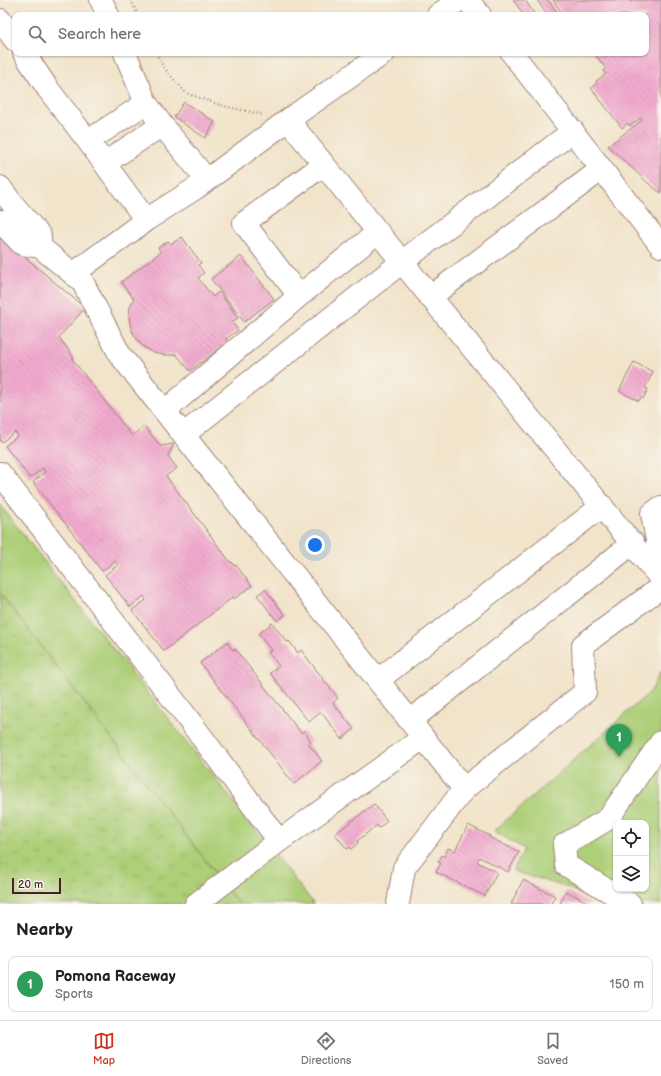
<!DOCTYPE html>
<style>
body{margin:0;font-family:"Balsamiq Sans",sans-serif;background:#f2f2f2;color:#222}
.controls{position:absolute;right:12px;bottom:12px;display:grid;overflow:hidden;border-radius:8px;box-shadow:0 1px 3px #0004}
.controls button{width:36px;height:36px;display:grid;place-items:center;padding:0;border:0;border-bottom:1px solid #e0e0e0;background:#fff;color:#222;font:20px sans-serif}
.scale{position:absolute;left:12px;bottom:10px;width:49px;box-sizing:border-box;padding-left:4px;border:2px solid #4a1f2b;border-top:0;font-size:11px;line-height:14px;white-space:nowrap;color:#4a1f2b;-webkit-text-stroke:3px #f7f3e8;paint-order:stroke}
.you{position:absolute;left:315px;top:545px;width:14px;height:14px;margin:-10px;border:3px solid #fff;border-radius:50%;background:#1a73e8;box-shadow:0 0 0 6px #1a73e833}
.badge{display:grid;place-items:center;width:26px;height:26px;border-radius:50%;background:#c8321e;color:#fff;font-size:13px;font-weight:700}
.pin{position:absolute;translate:-50% -33px;filter:drop-shadow(0 1px 2px #0008)}
.pin::after{content:'';position:absolute;top:21px;width:14px;height:12px;background:inherit;clip-path:polygon(0 0,100% 0,50% 100%)}
.list{margin:0;padding:0;list-style:none}
h2{display:flex;justify-content:space-between;align-items:center;height:52px;margin:0;padding:0 16px;font-size:17px}
h2 small{font-size:13px;font-weight:400;color:#767676}
.list li{display:grid;grid-template-columns:26px 1fr auto;gap:12px;align-items:center;box-sizing:border-box;height:56px;margin:0 8px 8px;padding:0 8px;border:1px solid #e0e0e0;border-radius:8px}
.list b{display:block;font-size:15px;white-space:nowrap}
.list p{margin:0;font-size:13px;white-space:nowrap;color:#767676}
.list em{font-size:13px;font-style:normal;color:#767676}
.icon{flex:none;width:22px;height:22px;fill:none;stroke:currentColor;stroke-width:2;stroke-linecap:round;stroke-linejoin:round}
.map{position:relative;flex:none;width:661px;height:904px;overflow:hidden}
.search{position:absolute;background:#fff;box-shadow:0 1px 3px #0004;left:12px;right:12px;top:12px;height:44px;display:flex;align-items:center;gap:10px;box-sizing:border-box;padding:0 14px;border-radius:8px;color:#767676;font-size:15px}
.sheet{height:116px;background:#fff}
nav{display:flex;justify-content:space-around;align-items:center;box-sizing:border-box;height:56px;border-top:1px solid #e0e0e0;background:#fff;font-size:11px;color:#767676}
nav a{display:grid;justify-items:center;gap:2px}
nav .on{color:#c8321e}
.map>svg:first-child{display:block}
.grass{fill:url(#grass-tufts);stroke:#7c7752}
.garden{fill:#adcf78;stroke:#7c7752;fill-rule:evenodd}
.building{fill:url(#building-back-hatch)}
.lines{fill:none;stroke-linecap:round;stroke-linejoin:round}
.minor-casing{stroke:#9e827a;stroke-width:24}
.path{stroke:#9e827a;stroke-width:2.5;stroke-dasharray:1 3;stroke-linecap:butt}
.minor{stroke:#fff;stroke-width:22}
</style>
<div class="map">
<svg width="661" height="904" viewBox="0 0 661 904">
<defs>
<pattern id="grass-tufts" width="24" height="20" patternUnits="userSpaceOnUse"><rect width="24" height="20" fill="#adcf78"/><path d="M3 7l-1-3M5 7V3M7 7l1-3M15 17l-1-3M17 17v-4M19 17l1-3" fill="none" stroke="#96b168"/></pattern>
<pattern id="building-back-hatch" width="6" height="6" patternUnits="userSpaceOnUse"><rect width="6" height="6" fill="#f1aace"/><path d="M-1 5l2 2M0 0l6 6M5-1l2 2" fill="none" stroke="#d092b1"/></pattern>
</defs>
<rect width="100%" height="100%" fill="#f7f3e8"/>
<filter id="ink" filterUnits="userSpaceOnUse"><feTurbulence type="fractalNoise" baseFrequency=".025" numOctaves="2"/><feDisplacementMap in="SourceGraphic" scale="8" xChannelSelector="R" yChannelSelector="G"/><feConvolveMatrix kernelMatrix="1 2 1 2 8 2 1 2 1" color-interpolation-filters="sRGB"/></filter>
<filter id="wash" filterUnits="userSpaceOnUse"><feTurbulence type="fractalNoise" baseFrequency=".012" numOctaves="4" result="noise"/><feDisplacementMap in="SourceGraphic" scale="16" xChannelSelector="R" yChannelSelector="G"/><feGaussianBlur stdDeviation="0.9" result="paint"/><feColorMatrix in="noise" values="0 0 0 0 0 0 0 0 0 0 0 0 0 0 0 0 0 1.4 0 .05"/><feComposite in="paint" operator="in"/></filter>
<g filter="url(#wash)">
<rect width="100%" height="100%" fill="#f1e4ca"/>
<path class="grass" d="M0,593L239,904H0Z"/>
<path class="garden" d="M0,505L314,904H239L0,593Z
M661,671V904H598L569,888L513,871L524,849L494,831L651,691ZM616,823H646V889H616Z"/>
<g id="blocks">
<path class="building" d="M513,0H525L535,15H524Z
M537,0H548L557,12L554,15H548Z
M553,0H629L630,2L633,0H661V193L648,183L608,146L642,120L640,118L630,126L628,123L622,128L591,88L597,83L596,81L606,74L603,71L606,69L594,53H646V15H564Z
M184,102L215,122L205,138L174,117Z
M0,236L85,308L59,337L74,358L72,359L132,436L144,426L160,446L174,444L168,456L177,468L166,476L231,563L232,562L235,566L236,565L252,586L234,599L233,597L164,651L132,610L146,600L144,596L130,607L105,575L118,565L115,561L102,571L33,482L45,472L43,468L30,478L5,446L18,436L15,432L2,442L0,440Z
M182,237L201,263L198,265L204,273L198,278L213,297L219,292L238,318L232,322L238,330L226,339L228,342L190,371L176,354L172,355H164L154,353L144,347L138,341L133,333L130,324L129,315L130,307L134,299L121,282L161,252L158,248L168,241L171,244Z
M241,256L274,299L244,322L211,279Z
M634,362L653,372L645,388L648,389L643,399L641,397L639,401L619,391Z
M265,589L285,615L277,621L257,595Z
M272,623L287,642L289,641L298,653L301,650L338,698L333,703L354,729L342,739L321,712L309,722L270,673L279,666L268,652L271,650L258,634Z
M227,642L233,650L235,649L301,733L304,731L311,741L308,743L322,761L294,784L200,663Z
M374,804L387,821L379,828L377,825L357,841L358,843L351,849L350,847L347,849L335,834Z
M468,825L490,836L489,837L519,852L508,872L479,857L477,862L497,872L485,896L436,872L441,863L438,862L442,855L444,857L448,848L455,851Z
M523,880L555,896L551,904H511Z
M566,891L591,904H560Z"/>
</g>
</g>
<g filter="url(#ink)">
<use href="#blocks" fill-opacity="0" stroke="#9e827a" stroke-width="1"/>
<g class="lines">
<g class="minor-casing">
<path id="minor" d="M101,0L108,15
M467,0L480,15
M438,15L459,0
M0,20L15,40
M24,53L48,89L88,141L146,220L196,188L288,120L384,53
M512,53L661,246
M288,120L402,262L661,579
M162,125L207,180
M88,141L146,103L125,53
M105,163L162,125L146,103
M0,187L11,202L40,236V247
M0,221L22,244L40,247L82,281L120,355L464,789
M73,274L146,220
M299,296L244,223L323,165
M430,297L602,169
M165,411L299,296L378,232
M183,435L402,262L573,131
M0,473L198,732L279,841L423,738
M661,507L652,514L661,561
M378,680L602,506
M410,721L633,543
M196,904L279,841
M398,904L404,868L464,789L585,692L583,645L661,587
M630,904L566,865L564,845L608,819L661,742"/>
</g>
<path class="path" d="M131,0L138,15
M156,53L164,68L186,93L220,105L264,115"/>
<use href="#minor" class="minor"/>
</g>
</g>
</svg>
<div class="controls">
<button><svg class="icon" aria-label="locate" viewBox="0 0 24 24"><circle cx="12" cy="12" r="6"/><path d="M12 2v4M12 18v4M2 12h4M18 12h4"/></svg></button>
<button><svg class="icon" aria-label="layers" viewBox="0 0 24 24"><path d="M12 4l9 5-9 5-9-5zM3 14l9 5 9-5"/></svg></button>
</div>
<div class="scale">20 m</div>
<div class="you"></div>
<div class="pin badge" style="left:619px;top:757px;background:#2e9e5b">1</div>
<div class="search"><svg class="icon" aria-label="search" viewBox="0 0 24 24"><circle cx="10" cy="10" r="6"/><path d="M15 15l6 6"/></svg>Search here</div>
</div>
<section class="sheet">
<h2>Nearby<small></small></h2>
<ul class="list">
<li><span class="badge" style="background:#2e9e5b">1</span><div><b>Pomona Raceway</b><p>Sports</p></div><em>150 m</em></li>
</ul>
</section>
<nav>
<a class="on"><svg class="icon" aria-label="map" viewBox="0 0 24 24"><path d="M3 6l6-2 6 2 6-2v14l-6 2-6-2-6 2zM9 4v14M15 6v14"/></svg>Map</a>
<a><svg class="icon" aria-label="directions" viewBox="0 0 24 24"><path d="M12 3l9 9-9 9-9-9zM9 14v-3h6M13 9l2 2-2 2"/></svg>Directions</a>
<a><svg class="icon" aria-label="saved" viewBox="0 0 24 24"><path d="M7 4h10v16l-5-4-5 4z"/></svg>Saved</a>
</nav>
